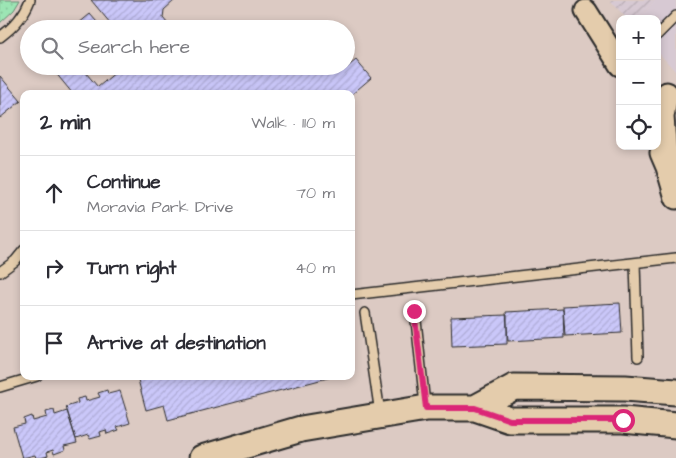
<!DOCTYPE html>
<meta charset="utf-8">
<style>
body{margin:0;font-family:"Architects Daughter",sans-serif;background:#f2f2f3;color:#2b2b33}
.controls{position:absolute;right:15px;top:15px;display:grid;overflow:hidden;border-radius:10px;box-shadow:0 2px 8px #0003}
.controls button{width:45px;height:45px;display:grid;place-items:center;padding:0;border:0;border-bottom:1px solid #e1e1e2;background:#fff;color:#2b2b33;font:25px sans-serif}
.stop{position:absolute;width:15px;height:15px;margin:-11px;border:4px solid #db2777;border-radius:50%;background:#fff}
.stop.end{background:#db2777;border-color:#fff;box-shadow:0 1px 5px #0008}
.list{margin:0;padding:0;list-style:none}
h2{display:flex;justify-content:space-between;align-items:center;height:65px;margin:0;padding:0 20px;font-size:21px}
h2 small{font-size:16px;font-weight:400;color:#7c7c81}
.list li{display:grid;grid-template-columns:32px 1fr auto;gap:15px;align-items:center;box-sizing:border-box;height:75px;padding:0 20px;border-top:1px solid #e1e1e2}
.list b{display:block;font-size:19px;white-space:nowrap}
.list p{margin:0;font-size:16px;white-space:nowrap;color:#7c7c81}
.list em{font-size:16px;font-style:normal;color:#7c7c81}
.icon{flex:none;width:28px;height:28px;fill:none;stroke:currentColor;stroke-width:2;stroke-linecap:round;stroke-linejoin:round}
.map{position:relative;flex:none;width:676px;height:458px;overflow:hidden}
.search{position:absolute;background:#fff;box-shadow:0 2px 8px #0003;left:20px;top:20px;width:335px;height:55px;display:flex;align-items:center;gap:12px;box-sizing:border-box;padding:0 18px;border-radius:28px;color:#7c7c81;font-size:19px}
.panel{position:absolute;background:#fff;box-shadow:0 2px 8px #0003;left:20px;top:90px;width:335px;height:290px;border-radius:10px}
.map>svg:first-child{display:block}
.built{fill:#d7c9d3}
.industrial{fill:url(#industrial-furrows)}
.grass{fill:url(#grass-dots);stroke:#648870}
.building{fill:url(#building-hatch);stroke:#2b2b2b}
.lines{fill:none;stroke-linecap:round;stroke-linejoin:round}
.service-casing{stroke:#2b2b2b;stroke-width:12}
.tertiary-casing{stroke:#2b2b2b;stroke-width:25}
.secondary-casing{stroke:#2b2b2b;stroke-width:29}
.service{stroke:#e4ccac;stroke-width:9}
.tertiary{stroke:#e4ccac;stroke-width:21}
.secondary{stroke:#e4ccac;stroke-width:25}
.route{stroke:#db2777;stroke-width:6}
</style>
<div class="map">
<svg width="676" height="458" viewBox="0 0 676 458">
<defs>
<pattern id="industrial-furrows" width="10" height="10" patternUnits="userSpaceOnUse" patternTransform="scale(1.25)"><rect width="10" height="10" fill="#d7c9d3"/><path d="M-1 1l2-2M0 10L10 0M9 11l2-2" fill="none" stroke="#b9adb5"/></pattern>
<pattern id="grass-dots" width="8" height="8" patternUnits="userSpaceOnUse" patternTransform="scale(1.25)"><rect width="8" height="8" fill="#9ce5b4"/><path d="M2 2h.1M6 6h.1" fill="none" stroke="#87c59b" stroke-width="1.8" stroke-linecap="round"/></pattern>
<pattern id="building-hatch" width="6" height="6" patternUnits="userSpaceOnUse" patternTransform="scale(1.25)"><rect width="6" height="6" fill="#cac7f9"/><path d="M-1 1l2-2M0 6l6-6M5 7l2-2" fill="none" stroke="#aeabd6"/></pattern>
</defs>
<rect width="100%" height="100%" fill="#dccac3"/>
<filter id="ink" filterUnits="userSpaceOnUse"><feTurbulence type="fractalNoise" baseFrequency=".02" numOctaves="2"/><feDisplacementMap in="SourceGraphic" scale="10" xChannelSelector="R" yChannelSelector="G"/><feConvolveMatrix kernelMatrix="1 2 1 2 8 2 1 2 1" color-interpolation-filters="sRGB"/></filter>
<g filter="url(#ink)">
<path class="built" d="M654,0H676V72L657,51V19H640Z"/>
<path class="industrial" d="M610,0H654L640,19H627Z"/>
<path class="grass" d="M0,0H20L14,10L0,23Z"/>
<path class="building" d="M91,0H175L164,10L163,18L172,29H105L111,24Z
M90,14L103,29H72Z
M356,60L371,78L351,95V94H73L50,66H95L86,73L98,87L123,66H335L337,68L345,69Z
M0,76L21,101L0,118Z
M620,303L622,333L565,336L563,306Z
M563,309L564,338L508,341L506,312Z
M507,315V344L452,346L451,317Z
M137,376H335L168,420L164,405L146,410Z
M107,390L108,394L120,391L130,423L117,427L119,430L107,434L106,430L100,432L101,436L90,439L88,435L76,439L66,407L78,403L77,399L85,397L86,401L100,397L98,393Z
M54,410L55,415L67,411L77,443L64,446L65,450L54,454L53,450L47,452L48,456L40,458H36L35,455L22,458L13,427L25,424L24,419L32,416L33,421L47,417L46,412Z"/>
<g class="lines">
<g class="service-casing">
<path id="service" d="M657,35L676,16
M0,37C14,27 24,16 30,0
M635,263L638,357
M0,272L15,261L24,250
M351,295L676,258
M415,311L425,405
M365,313L380,413
M0,387L37,376"/>
</g>
<g class="tertiary-casing">
<path id="tertiary" d="M586,11L620,65
M661,153L667,167L676,198
M667,167L663,117L667,93"/>
</g>
<g class="secondary-casing">
<path id="secondary" d="M475,408L514,387L625,388L676,392
M202,458L301,429L426,408H475L510,420H623L676,425"/>
</g>
<use href="#service" class="service"/>
<use href="#tertiary" class="tertiary"/>
<use href="#secondary" class="secondary"/>
</g>
</g>
<g class="lines" filter="url(#ink)">
<path class="route" d="M414,311L426,408H475L510,420H623"/>
</g>
</svg>
<div class="controls">
<button>+</button>
<button>−</button>
<button><svg class="icon" aria-label="locate" viewBox="0 0 24 24"><circle cx="12" cy="12" r="6"/><path d="M12 2v4M12 18v4M2 12h4M18 12h4"/></svg></button>
</div>
<div class="stop" style="left:623px;top:420px"></div>
<div class="stop end" style="left:414px;top:311px"></div>
<div class="search"><svg class="icon" aria-label="search" viewBox="0 0 24 24"><circle cx="10" cy="10" r="6"/><path d="M15 15l6 6"/></svg>Search here</div>
<section class="panel">
<h2>2 min<small>Walk · 110 m</small></h2>
<ul class="list">
<li><svg class="icon" aria-label="ahead" viewBox="0 0 24 24"><path d="M12 20V5M6 11l6-6 6 6"/></svg><div><b>Continue</b><p>Moravia Park Drive</p></div><em>70 m</em></li>
<li><svg class="icon" aria-label="right" viewBox="0 0 24 24"><path d="M7 20v-9h11M14 6l5 5-5 5"/></svg><div><b>Turn right</b></div><em>40 m</em></li>
<li><svg class="icon" aria-label="arrive" viewBox="0 0 24 24"><path d="M6 21V4h12l-3 4 3 4H6"/></svg><div><b>Arrive at destination</b></div></li>
</ul>
</section>
</div>
